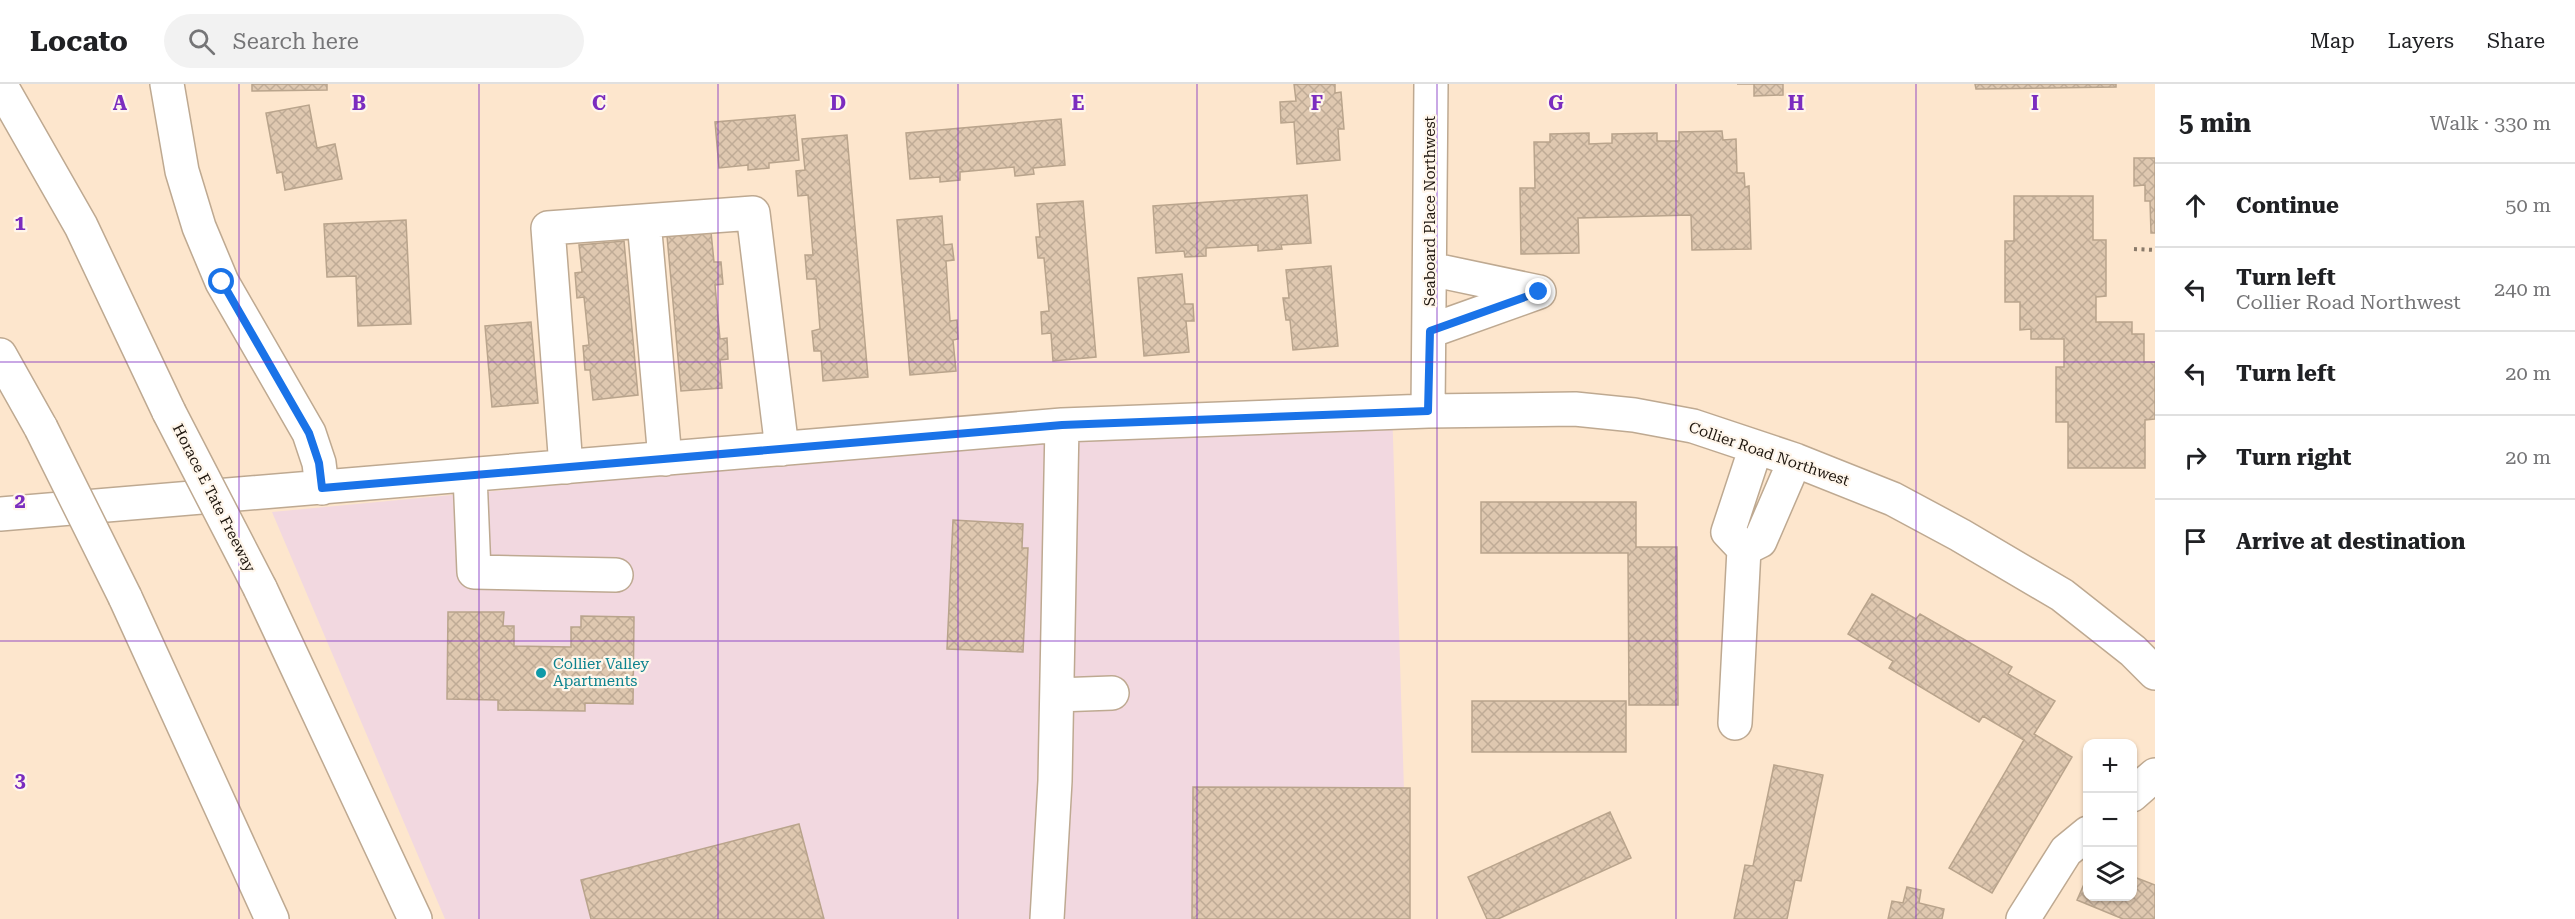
<!DOCTYPE html>
<meta charset="utf-8">
<style>
body{margin:0;font-family:"Roboto Serif",serif;background:#f2f2f2;color:#202124}
.controls{position:absolute;right:18px;bottom:18px;display:grid;overflow:hidden;border-radius:12px;box-shadow:0 2px 4px #0004}
.controls button{width:54px;height:54px;display:grid;place-items:center;padding:0;border:0;border-bottom:2px solid #e0e0e0;background:#fff;color:#202124;font:30px sans-serif}
.stop{position:absolute;width:18px;height:18px;margin:-14px;border:4px solid #1a73e8;border-radius:50%;background:#fff}
.stop.end{background:#1a73e8;border-color:#fff;box-shadow:0 2px 6px #0008}
.list{margin:0;padding:0;list-style:none}
h2{display:flex;justify-content:space-between;align-items:center;height:78px;margin:0;padding:0 24px;font-size:26px}
h2 small{font-size:20px;font-weight:400;color:#757577}
.list li{display:grid;grid-template-columns:39px 1fr auto;gap:18px;align-items:center;box-sizing:border-box;height:84px;padding:0 24px;border-top:2px solid #e0e0e0}
.list b{display:block;font-size:22px;white-space:nowrap}
.list p{margin:0;font-size:20px;white-space:nowrap;color:#757577}
.list em{font-size:20px;font-style:normal;color:#757577}
.icon{flex:none;width:33px;height:33px;fill:none;stroke:currentColor;stroke-width:2;stroke-linecap:round;stroke-linejoin:round}
.map{position:relative;flex:none;width:2155px;height:835px;overflow:hidden}
header{display:flex;align-items:center;gap:36px;box-sizing:border-box;height:84px;padding:0 30px;background:#fff;border-bottom:2px solid #e0e0e0}
header strong{font-size:28px}
nav{display:flex;gap:33px;margin-inline-start:auto;font-size:21px}
.search{width:420px;height:54px;background:#f2f2f2;display:flex;align-items:center;gap:15px;box-sizing:border-box;padding:0 21px;border-radius:33px;color:#757577;font-size:22px}
main{display:flex}
aside{flex:1;background:#fff}
.map>svg:first-child{display:block}
.industrial{fill:#f2d8e0}
.building{fill:url(#building-cross-hatch);stroke:#b9a48c;stroke-width:1.5}
.lines{fill:none;stroke-linecap:round;stroke-linejoin:round}
.minor-casing{stroke:#bea991;stroke-width:36}
.highway-casing{stroke:#bea991;stroke-width:36}
.path{stroke:#897a6a;stroke-width:4;stroke-dasharray:3 4.5;stroke-linecap:butt}
.minor{stroke:#fff;stroke-width:33}
.highway{stroke:#fff;stroke-width:33}
.highway-bridge-casing{stroke:#bea991;stroke-width:36;stroke-linecap:butt}
.highway-bridge{stroke:#fff;stroke-width:33}
.route{stroke:#1a73e8;stroke-width:8}
.grid{fill:none;stroke:#7b2cbf;stroke-width:1.5;stroke-opacity:0.55}
.culture-dot{fill:#0f9aa8;stroke:#fff6eb;stroke-width:2}
.labels{text-anchor:middle;dominant-baseline:central;stroke-width:4.5;stroke-linejoin:round;paint-order:stroke}
.street-label{font-size:15px;fill:#1f170f;stroke:#fff6eb}
.culture-label{font-size:15px;fill:#0d838f;stroke:#fff6eb;text-anchor:start}
.grid-label{font-size:20px;text-anchor:middle;font-weight:bold;fill:#7b2cbf;stroke:#fff6eb;stroke-width:4.5;stroke-linejoin:round;paint-order:stroke}
</style>
<header>
<strong>Locato</strong>
<div class="search"><svg class="icon" aria-label="search" viewBox="0 0 24 24"><circle cx="10" cy="10" r="6"/><path d="M15 15l6 6"/></svg>Search here</div>
<nav><a>Map</a><a>Layers</a><a>Share</a></nav>
</header>
<main>
<div class="map">
<svg width="2155" height="835" viewBox="0 0 2155 835">
<defs>
<pattern id="building-cross-hatch" width="8" height="8" patternUnits="userSpaceOnUse" patternTransform="scale(1.5)"><rect width="8" height="8" fill="#dfc8b0"/><path d="M0 0l8 8M0 8l8-8" fill="none" stroke="#bfab96"/></pattern>
</defs>
<rect width="100%" height="100%" fill="#fde6cd"/>
<path class="industrial" d="M1392,322L1408,835H445L272,428Z"/>
<path class="building" d="M252,0H327V6L252,7Z
M1294,0H1335V9L1341,8L1344,45H1338L1340,76L1297,80L1294,38L1281,39L1280,18L1296,17Z
M1737,0H1783V11L1754,12V0Z
M1975,0H2116V3L1976,5Z
M309,21L317,64L335,60L342,95L285,106L282,88L277,89L266,29Z
M795,31L799,76L769,79V84L748,86V81L719,84L715,38Z
M1061,35L1065,81L1033,84L1034,90L1015,92L1014,83L960,88V96L940,98V93L910,95L906,49Z
M1722,47L1723,56L1736,55L1737,89H1744L1745,103L1749,102L1751,165L1692,166L1691,131L1578,134L1579,169L1521,170L1520,104H1535L1534,58H1550V50L1589,49V60L1612,59V50L1657,49V57H1679V48Z
M847,51L868,293L823,297L821,267H814L812,247L820,245L816,195H807L805,171H813L808,111L798,112L796,87L805,86L802,55Z
M2134,74H2155V149H2151L2150,117H2145V101L2134,102Z
M1307,111L1311,159L1281,161L1282,165L1258,167V161L1206,164V172L1185,173L1184,167L1156,169L1153,122Z
M2014,112H2093V156H2106V212L2096,213V238H2132V250H2144V278H2155V335L2145,336V384H2068V338H2056V283H2064V255H2031V245L2020,246V218H2005V157H2014Z
M1083,117L1096,273L1053,277L1051,249L1042,250L1041,228L1049,227L1044,174H1038L1036,153H1040L1037,120Z
M942,132L944,161L952,160L954,176L946,177L950,237L957,236L958,255L953,256L956,287L910,291L897,136Z
M406,136L411,240L358,242L356,192L327,193L324,140Z
M711,148L714,178H721L723,200L715,201L720,255L727,254L728,275L720,276L722,304L681,307L667,152Z
M624,157L638,311L593,316L590,286H585L583,262L589,261L584,213L577,214L575,189L582,188L579,161Z
M1331,182L1338,262L1293,266L1290,236H1286L1283,214H1289L1286,186Z
M1182,190L1185,220H1193L1194,237H1186L1189,268L1144,272L1138,194Z
M531,238L538,319L492,323L485,242Z
M1481,418H1636V463H1677L1678,621H1629L1628,469H1481Z
M953,436L1023,440L1022,464H1028L1023,568L947,565Z
M1872,510L1916,535L1920,530L2012,583L2008,590L2055,617L2034,650L2072,673L1992,809L1949,784L2024,656L1983,632L1979,638L1889,584L1893,577L1848,550Z
M448,528H504L503,542H514V562L571,563V543H581V532L634,533L633,620L585,619V627L498,626V616L447,615Z
M1472,617H1626V668H1472Z
M1774,681L1823,691L1801,797L1795,796L1787,835H1734L1745,781L1753,782Z
M1193,703L1410,704V835H1192Z
M1610,728L1631,774L1498,835H1487L1468,793Z
M799,740L824,835H591L581,796Z
M2088,791V812H2132V792L2155,801V835H2123L2077,816Z
M1907,803L1921,806L1919,819L1944,825L1942,835H1888L1892,817L1903,819Z"/>
<g class="lines">
<g class="minor-casing">
<path id="minor" d="M167,0L182,87L199,143L222,198L309,349L319,379L322,404
M644,137L665,375
M1430,185L1539,208
M1430,247L1539,208
M1428,327L1431,0
M566,383L548,144L753,129L782,365
M470,391L474,488L616,491
M0,430L1062,341L1428,327L1575,325L1634,331L1693,342L1795,376L1893,415L1960,451L2062,511L2133,567L2155,589
M1744,465L1760,457L1795,376
M1057,611L1112,609
M1735,639L1744,465L1728,448L1756,363
M2132,711L2155,691
M1047,835L1055,697L1062,341
M2023,835L2066,767L2088,749"/>
</g>
<g class="highway-casing">
<path id="highway" d="M0,0L81,142L169,328
M0,271L41,344
M260,504L415,835
M125,513L272,835"/>
</g>
<path class="path" d="M2134,165L2155,166"/>
<use href="#minor" class="minor"/>
<use href="#highway" class="highway"/>
<g class="highway-bridge-casing">
<path id="highway-bridge" d="M169,328L260,504
M41,344L125,513"/>
</g>
<use href="#highway-bridge" class="highway-bridge"/>
</g>
<g class="lines">
<path class="route" d="M222,198L309,349L319,379L322,404L1062,341L1428,327L1430,247L1539,208"/>
</g>
<path class="grid" d="M239,0V835M479,0V835M718,0V835M958,0V835M1197,0V835M1437,0V835M1676,0V835M1916,0V835M0,278H2155M0,557H2155"/>
<circle class="culture-dot" cx="541" cy="589" r="6"/>
<g class="labels">
<g class="street-label">
<text transform="translate(1430 127) rotate(-90)">Seaboard Place Northwest</text>
<text transform="translate(1769 370) rotate(19)">Collier Road Northwest</text>
<text transform="translate(214 414) rotate(63)">Horace E Tate Freeway</text>
</g>
<g class="culture-label">
<text x="553" y="580">Collier Valley<tspan x="553" dy="17">Apartments</tspan></text>
</g>
</g>
<g class="grid-label">
<text x="120" y="26">A</text>
<text x="359" y="26">B</text>
<text x="599" y="26">C</text>
<text x="838" y="26">D</text>
<text x="1078" y="26">E</text>
<text x="1317" y="26">F</text>
<text x="1556" y="26">G</text>
<text x="1796" y="26">H</text>
<text x="2035" y="26">I</text>
<text x="20" y="146">1</text>
<text x="20" y="424">2</text>
<text x="20" y="703">3</text>
</g>
</svg>
<div class="controls">
<button>+</button>
<button>−</button>
<button><svg class="icon" aria-label="layers" viewBox="0 0 24 24"><path d="M12 4l9 5-9 5-9-5zM3 14l9 5 9-5"/></svg></button>
</div>
<div class="stop" style="left:222px;top:198px"></div>
<div class="stop end" style="left:1539px;top:208px"></div>
</div>
<aside>
<h2>5 min<small>Walk · 330 m</small></h2>
<ul class="list">
<li><svg class="icon" aria-label="ahead" viewBox="0 0 24 24"><path d="M12 20V5M6 11l6-6 6 6"/></svg><div><b>Continue</b></div><em>50 m</em></li>
<li><svg class="icon" aria-label="left" viewBox="0 0 24 24"><path d="M17 20v-9H6M10 6l-5 5 5 5"/></svg><div><b>Turn left</b><p>Collier Road Northwest</p></div><em>240 m</em></li>
<li><svg class="icon" aria-label="left" viewBox="0 0 24 24"><path d="M17 20v-9H6M10 6l-5 5 5 5"/></svg><div><b>Turn left</b></div><em>20 m</em></li>
<li><svg class="icon" aria-label="right" viewBox="0 0 24 24"><path d="M7 20v-9h11M14 6l5 5-5 5"/></svg><div><b>Turn right</b></div><em>20 m</em></li>
<li><svg class="icon" aria-label="arrive" viewBox="0 0 24 24"><path d="M6 21V4h12l-3 4 3 4H6"/></svg><div><b>Arrive at destination</b></div></li>
</ul>
</aside>
</main>
